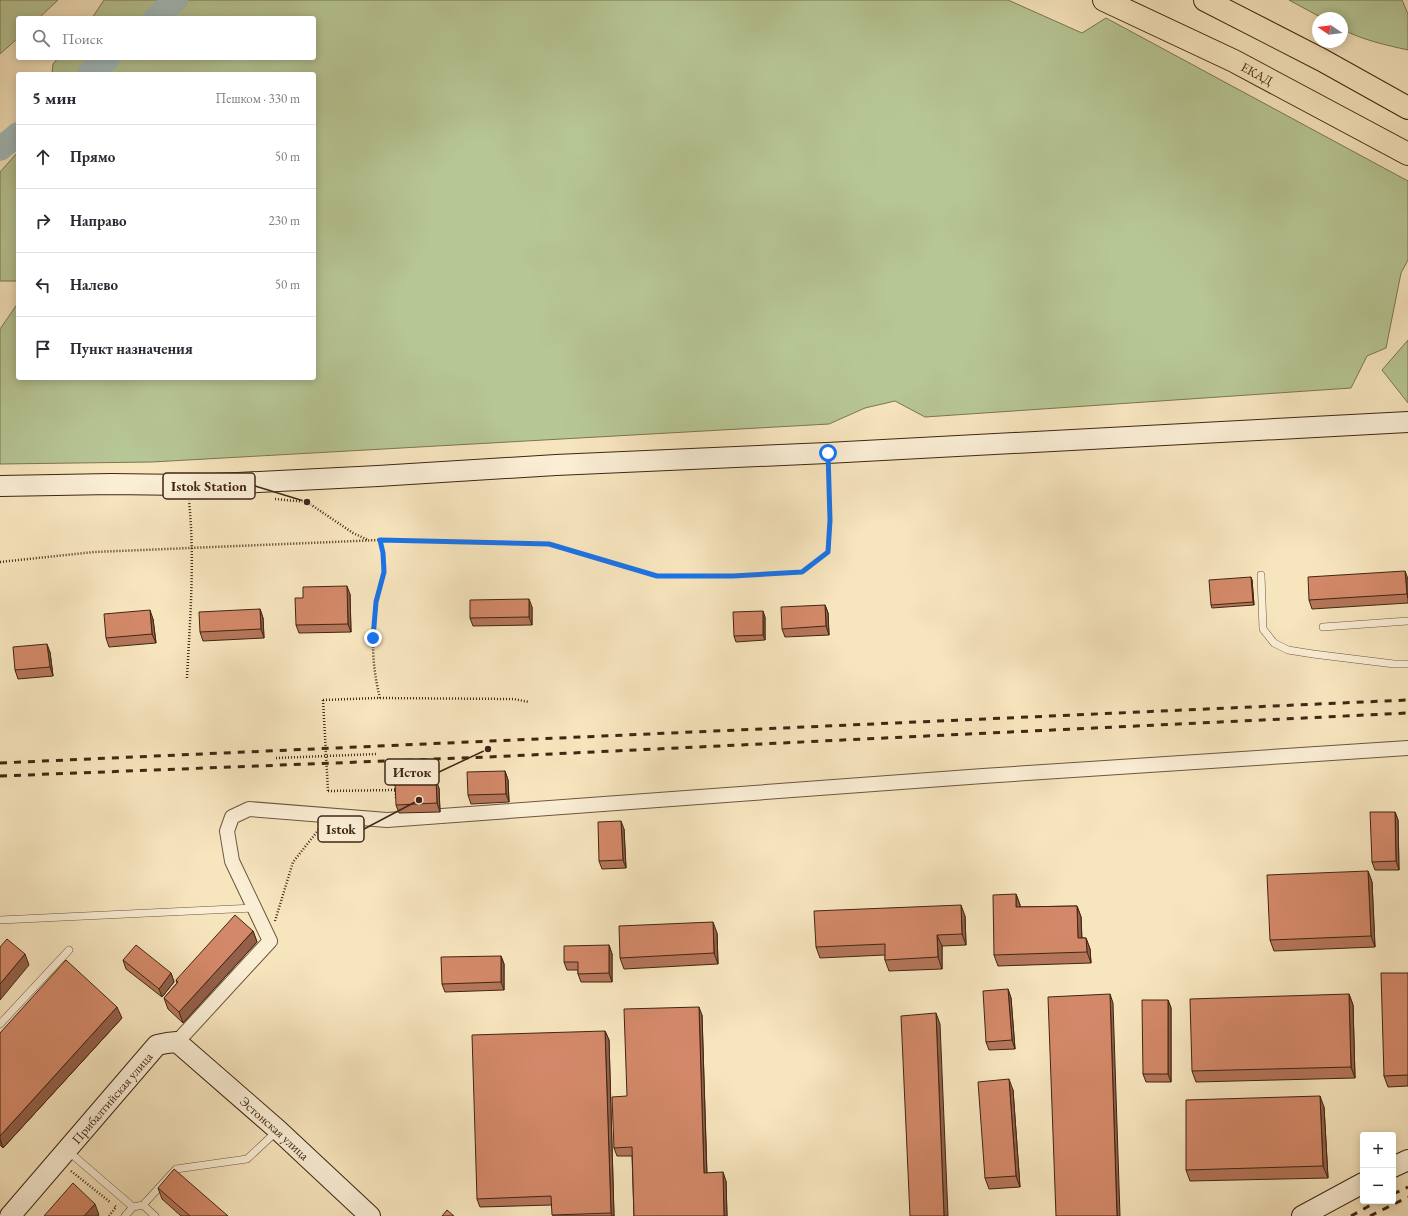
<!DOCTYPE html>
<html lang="ru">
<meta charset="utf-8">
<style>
body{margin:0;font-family:"EB Garamond",serif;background:#f7f7f7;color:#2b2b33}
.controls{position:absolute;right:12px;bottom:12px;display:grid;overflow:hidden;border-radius:4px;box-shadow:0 2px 10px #0003}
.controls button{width:36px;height:36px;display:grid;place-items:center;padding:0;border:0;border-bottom:1px solid #e1e1e2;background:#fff;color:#2b2b33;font:20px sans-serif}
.compass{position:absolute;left:1312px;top:12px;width:36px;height:36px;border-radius:50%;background:#fff;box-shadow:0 2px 10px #0003;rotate:283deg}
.stop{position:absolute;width:12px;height:12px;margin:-9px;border:3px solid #1a73e8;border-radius:50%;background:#fff}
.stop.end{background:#1a73e8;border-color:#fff;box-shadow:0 1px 4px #0008}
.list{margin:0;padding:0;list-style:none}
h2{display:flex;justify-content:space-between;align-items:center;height:52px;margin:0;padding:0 16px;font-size:17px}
h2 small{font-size:13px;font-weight:400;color:#7c7c81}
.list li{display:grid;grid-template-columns:26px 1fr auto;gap:12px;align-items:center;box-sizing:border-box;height:64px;padding:0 16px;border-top:1px solid #e1e1e2}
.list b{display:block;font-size:15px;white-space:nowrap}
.list em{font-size:13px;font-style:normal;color:#7c7c81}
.icon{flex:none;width:22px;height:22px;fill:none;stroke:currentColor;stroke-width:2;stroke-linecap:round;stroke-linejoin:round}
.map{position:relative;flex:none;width:1408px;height:1216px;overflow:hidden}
.search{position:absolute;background:#fff;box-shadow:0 2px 10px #0003;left:16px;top:16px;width:300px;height:44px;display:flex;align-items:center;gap:10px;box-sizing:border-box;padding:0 14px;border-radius:4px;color:#7c7c81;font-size:15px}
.panel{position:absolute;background:#fff;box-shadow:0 2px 10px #0003;left:16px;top:72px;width:300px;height:308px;border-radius:4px}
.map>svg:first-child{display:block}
.green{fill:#b7c695;stroke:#7c7654}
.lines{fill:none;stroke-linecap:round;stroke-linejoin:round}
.river{stroke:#a3bcbd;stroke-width:24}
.lane-casing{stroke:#6e563e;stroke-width:8}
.street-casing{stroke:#6e563e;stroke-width:16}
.secondary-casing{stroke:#402613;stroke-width:22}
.highway-casing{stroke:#402613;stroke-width:24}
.path{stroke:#402613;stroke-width:2.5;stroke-dasharray:1 2;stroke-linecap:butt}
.lane{stroke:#faeed5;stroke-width:7}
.street{stroke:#faeed5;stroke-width:14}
.secondary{stroke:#faeed5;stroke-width:20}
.highway{stroke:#f7e5be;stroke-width:22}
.rail{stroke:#402613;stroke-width:3;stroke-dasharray:7 7;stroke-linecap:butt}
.path-bridge{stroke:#402613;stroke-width:2.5;stroke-dasharray:1 2;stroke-linecap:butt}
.wall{fill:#b5765a;stroke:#402613}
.shaded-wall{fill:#94604a;stroke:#402613}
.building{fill:#d38969;stroke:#402613}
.route{stroke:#1a73e8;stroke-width:5}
.labels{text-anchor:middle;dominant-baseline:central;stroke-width:4;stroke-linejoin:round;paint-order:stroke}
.street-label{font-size:13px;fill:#402613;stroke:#faeed5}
.leader{fill:none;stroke:#402613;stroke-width:1.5}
.callout-dot{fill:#402613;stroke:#faeed5;stroke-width:1.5}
.callout{fill:#faeed5;stroke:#402613;stroke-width:1.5}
.callout-label{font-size:14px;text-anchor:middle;font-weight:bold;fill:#402613}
</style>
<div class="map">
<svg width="1408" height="1216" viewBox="0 0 1408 1216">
<rect width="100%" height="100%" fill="#f7e5be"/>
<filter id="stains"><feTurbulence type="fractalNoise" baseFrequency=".005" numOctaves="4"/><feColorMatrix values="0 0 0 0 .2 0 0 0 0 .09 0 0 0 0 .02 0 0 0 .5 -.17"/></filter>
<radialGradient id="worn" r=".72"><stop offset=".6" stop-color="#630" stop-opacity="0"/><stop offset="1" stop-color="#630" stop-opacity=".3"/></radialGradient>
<path class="green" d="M0,0H58L39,18H18V38L0,54Z
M104,0H1008L1082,33L1106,18L1408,181V260L1401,273L1386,348L1367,356L1351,388L925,417L895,401L865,408L829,424L152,462L0,464V329L18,303V378H314V74H52L53,64L58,58H314V18H92Z
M1289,0H1402L1408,14V50C1386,45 1362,40 1342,29V18H1322Z
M18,152V281H0V172Z
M1408,340V403L1382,370Z"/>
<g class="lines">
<path class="river" d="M155,18L176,0
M89,74L108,58
M0,149L18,134"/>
<g class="lane-casing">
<path id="lane" d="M1261,575L1263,629L1274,643L1288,650L1313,654L1394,664H1408
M1323,627L1408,621
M0,920L254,908
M0,1024L69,950
M68,1151L133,1207L143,1205
M125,1216L133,1207
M155,1216L143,1205L176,1169L247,1159L277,1131"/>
</g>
<g class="street-casing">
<path id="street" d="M177,1042L270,941L232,861L227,831L232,817L249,809L387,820L983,776L1408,748"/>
</g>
<g class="secondary-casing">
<g id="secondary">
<path d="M0,486L111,484L187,485L238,483L378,476L556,465L827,453L1408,422"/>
<path d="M1393,1167L1408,1160"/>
<path id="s1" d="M10,1216L157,1045L167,1043L177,1042L278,1130L370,1216"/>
<path d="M1302,1216L1363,1183"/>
</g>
</g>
<g class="highway-casing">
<g id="highway">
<path id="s2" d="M1104,0L1234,61L1408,154"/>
<path d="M1205,0L1322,60L1408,108"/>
</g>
</g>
<path class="path" d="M275,499L307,502L353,533L368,540
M0,562L94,552L380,540L549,544L657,576H733L802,572L828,552L830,519L828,469
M187,678C190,619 195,560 189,501
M380,698C372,667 371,635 376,604C377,593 383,582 384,571C384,560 382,550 380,540
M323,700L377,698L514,699L529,702
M276,758L377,754
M328,791L396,790
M396,798L395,782L399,780
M275,921L293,862L320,828
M71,1171L110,1202
M109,1216L116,1207L115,1206"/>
<use href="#lane" class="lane"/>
<use href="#street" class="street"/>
<use href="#secondary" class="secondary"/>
<use href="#highway" class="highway"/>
<path class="rail" d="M0,763L1408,700
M0,776L488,757L1408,713
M1393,1194L1408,1187
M1351,1216L1378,1201
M1370,1216L1408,1197"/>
<path class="path-bridge" d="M323,700L328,791"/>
</g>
<path class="wall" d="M1251,577L1252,580L1254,605L1212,608L1211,605Z
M1408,579V603L1312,609L1309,600Z
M350,594L351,632L299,633L296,625Z
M825,605L828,613L829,635L785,637L782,629Z
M532,607V625L473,626L470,618Z
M260,609L263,618L264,638L203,641L200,632Z
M765,617V640L736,642L734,636Z
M153,619L156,643L109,647L106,638Z
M50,652L53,676L18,679L15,670Z
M505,771L508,780L509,802L471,804L468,795Z
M439,788L440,812L399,813L396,805Z
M1395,812L1398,820L1399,870H1375L1372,862Z
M624,829L626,868L602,869L599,861Z
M1368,871L1372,882L1375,947L1274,951L1270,940Z
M1016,894L1020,905V907L1077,906L1081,917L1082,938H1086L1090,949L1091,963L998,966L994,955Z
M965,916L966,945L942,946V969L889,971L885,960V955L820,958L816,947Z
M253,931L257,942L183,1023L168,1009L164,998L177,983L176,980Z
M717,933L718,964L624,969L620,958Z
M609,945L612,954V982H581L578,974V970H567L564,962Z
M501,956L504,964V990L445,992L442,984Z
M123,960L171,973L174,982L162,997L126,969Z
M1408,973V1086L1388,1087L1384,1076Z
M1008,989L1011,998L1015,1049L989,1050L986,1042Z
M1349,994L1353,1005L1355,1078L1196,1082L1192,1071Z
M1168,1000L1171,1008V1082H1146L1143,1074Z
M702,1015L707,1173L726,1181L727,1216H634L632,1156H617L614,1148L627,1096Z
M122,1018L3,1148L0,1145V1033Z
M605,1031L609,1040L614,1216H553L552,1205L480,1207L477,1199Z
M1013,1090L1020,1187L989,1189L985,1178Z
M1324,1107L1328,1178L1190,1181L1186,1170Z
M158,1188L228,1216H181L162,1199Z"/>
<path class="shaded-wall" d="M1405,571L1408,579V598L1407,594Z
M1251,577L1252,580L1254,605L1253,602Z
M347,586L350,594L351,632L348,624Z
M529,599L532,607V625L529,617Z
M825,605L828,613L829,635L826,626Z
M260,609L263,618L264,638L261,629Z
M150,610L153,619L156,643L152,634Z
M763,611L765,617V640L763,635Z
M47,644L50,652L53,676L50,667Z
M505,771L508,780L509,802L506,794Z
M436,779L439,788L440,812L437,803Z
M1395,812L1398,820L1399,870L1396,861Z
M621,821L624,829L626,868L623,860Z
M1368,871L1372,882L1375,947L1371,936Z
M1016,894L1020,905V919L1016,907Z
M961,905L965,916L966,945L962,934Z
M1077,906L1081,917L1082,949L1078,938Z
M713,922L717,933L718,964L714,953Z
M253,931L257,942L183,1023L179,1012Z
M937,935L942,946V969L938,957Z
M1086,938L1090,949L1091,963L1087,952Z
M609,945L612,954V982L609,973Z
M25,954L29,965L0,1000V984Z
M501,956L504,964V990L501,982Z
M171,973L174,982L162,997L159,989Z
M1008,989L1011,998L1015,1049L1012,1040Z
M1110,994L1113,1003L1120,1216H1117Z
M1349,994L1353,1005L1355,1078L1351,1067Z
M1168,1000L1171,1008V1082L1168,1074Z
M117,1007L122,1018L3,1148L0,1139V1136Z
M699,1007L702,1015L707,1181L704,1173Z
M936,1013L940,1024L948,1216H944Z
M605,1031L609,1040L614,1216H612L611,1213Z
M1009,1079L1013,1090L1020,1187L1016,1176Z
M1320,1096L1324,1107L1328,1178L1323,1166Z
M723,1172L726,1181L727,1216H724Z
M95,1204L99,1215L98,1216H84Z"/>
<path class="building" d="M1405,571L1407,594L1309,600L1308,577Z
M1251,577L1253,602L1211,605L1209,580Z
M347,586L348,624L296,625L295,598H303V587Z
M529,599V617L470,618V600Z
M825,605L826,626L782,629L781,607Z
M260,609L261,629L200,632L199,612Z
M150,610L152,634L106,638L104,614Z
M763,611V635L734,636L733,612Z
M47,644L50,667L15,670L13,647Z
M505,771L506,794L468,795L467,772Z
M436,779L437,803L396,805L395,781Z
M1370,812H1395L1396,861L1372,862Z
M621,821L623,860L599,861L598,822Z
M1368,871L1371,936L1270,940L1267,875Z
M1016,894V907L1077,906L1078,938H1086L1087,952L994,955L993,895Z
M961,905L962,934L937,935L938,957L885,960V944L816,947L814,911Z
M235,915L253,931L179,1012L164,998L178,982L176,980Z
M713,922L714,953L620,958L619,926Z
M7,939L25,954L0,984V947Z
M136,945L171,973L159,989L123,960Z
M609,945V973L578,974V962H564V946Z
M501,956V982L442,984L441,957Z
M66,960L117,1007L0,1136V1033Z
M1381,973H1408V1075L1384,1076Z
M1008,989L1012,1040L986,1042L983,991Z
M1110,994L1117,1216H1056L1048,997Z
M1349,994L1351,1067L1192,1071L1190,999Z
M1142,1000H1168V1074H1143Z
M699,1007L704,1173L723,1172L724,1216H634L632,1147L614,1148L612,1097L627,1096L624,1009Z
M936,1013L944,1216H910L901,1016Z
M605,1031L611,1213L552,1215L551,1196L477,1199L472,1035Z
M1009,1079L1016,1176L985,1178L978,1082Z
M1320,1096L1323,1166L1186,1170V1100Z
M174,1169L228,1216H190L158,1188Z
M73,1183L95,1204L84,1216H44Z
M447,1210L454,1216H442Z"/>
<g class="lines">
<path class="route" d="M373,638L376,602L384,572L383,553L380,540L549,544L657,576H733L802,572L828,552L830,520L828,453"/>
</g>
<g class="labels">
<g class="street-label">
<text stroke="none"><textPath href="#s2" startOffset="170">ЕКАД</textPath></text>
<text stroke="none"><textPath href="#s1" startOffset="156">Прибалтийская улица</textPath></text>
<text stroke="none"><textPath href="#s1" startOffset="376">Эстонская улица</textPath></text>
</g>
</g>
<path class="leader" d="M307 502L255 486M488 749L439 772M419 800L364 829"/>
<g class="callout-dot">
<circle cx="307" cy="502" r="4"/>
<circle cx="488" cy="749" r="4"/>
<circle cx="419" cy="800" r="4"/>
</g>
<g class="callout">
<rect x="163" y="473" width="92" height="26" rx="4"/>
<rect x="385" y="759" width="54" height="26" rx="4"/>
<rect x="318" y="816" width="46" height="26" rx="4"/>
</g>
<g class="callout-label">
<text x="209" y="491">Istok Station</text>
<text x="412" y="777">Исток</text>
<text x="341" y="834">Istok</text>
</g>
<rect width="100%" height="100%" filter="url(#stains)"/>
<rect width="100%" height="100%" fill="url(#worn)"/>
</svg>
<div class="controls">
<button>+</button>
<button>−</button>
</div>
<svg class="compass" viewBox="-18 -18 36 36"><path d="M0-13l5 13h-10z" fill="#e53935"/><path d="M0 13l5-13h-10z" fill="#7c7c81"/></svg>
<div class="stop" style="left:828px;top:453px"></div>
<div class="stop end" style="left:373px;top:638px"></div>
<div class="search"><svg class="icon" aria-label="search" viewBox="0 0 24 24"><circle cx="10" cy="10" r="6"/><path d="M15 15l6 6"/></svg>Поиск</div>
<section class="panel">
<h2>5 мин<small>Пешком · 330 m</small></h2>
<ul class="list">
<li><svg class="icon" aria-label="ahead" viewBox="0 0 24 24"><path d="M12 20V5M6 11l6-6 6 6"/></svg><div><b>Прямо</b></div><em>50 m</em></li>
<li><svg class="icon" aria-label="right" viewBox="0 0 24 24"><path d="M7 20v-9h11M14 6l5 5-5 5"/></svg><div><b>Направо</b></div><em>230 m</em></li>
<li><svg class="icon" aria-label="left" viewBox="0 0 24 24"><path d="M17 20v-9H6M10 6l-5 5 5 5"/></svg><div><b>Налево</b></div><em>50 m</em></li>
<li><svg class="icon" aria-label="arrive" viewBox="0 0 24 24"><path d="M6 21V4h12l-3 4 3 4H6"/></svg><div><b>Пункт назначения</b></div></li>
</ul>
</section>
</div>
